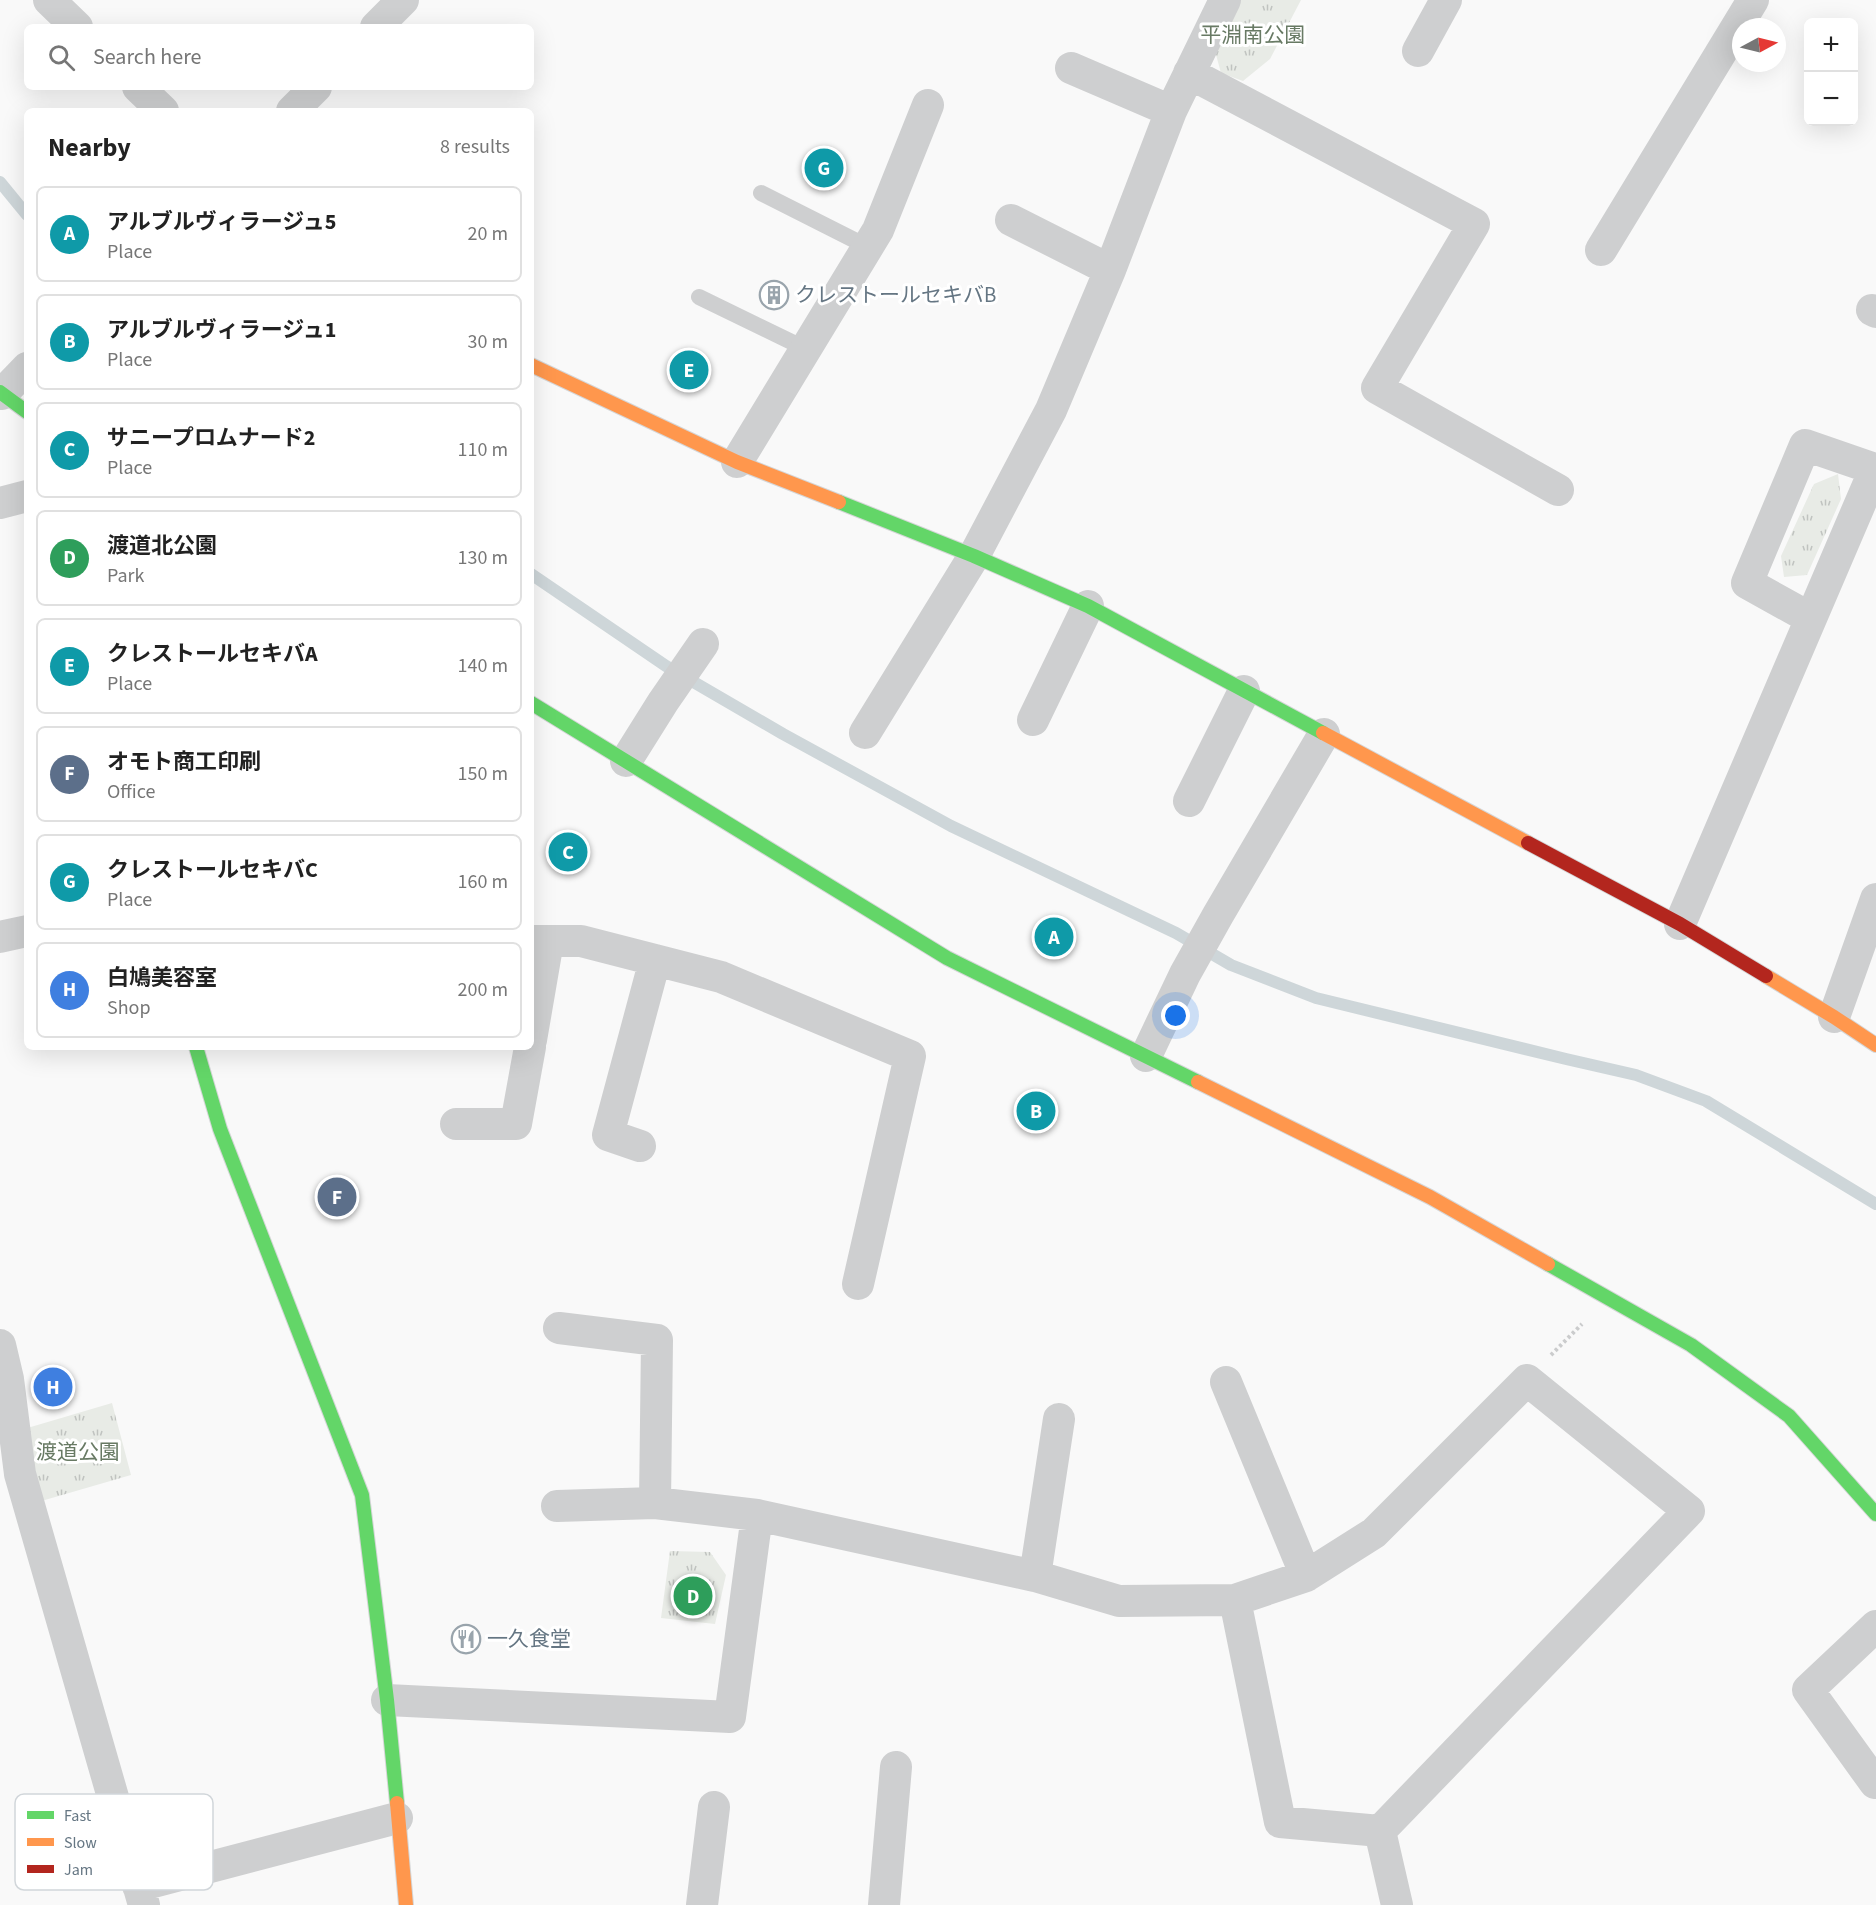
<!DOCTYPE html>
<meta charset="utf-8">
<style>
body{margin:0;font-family:"Source Sans 3","Noto Sans JP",sans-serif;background:#f2f2f2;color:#222}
.controls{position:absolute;right:18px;top:18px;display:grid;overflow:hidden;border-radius:9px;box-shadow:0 6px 24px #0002}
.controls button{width:54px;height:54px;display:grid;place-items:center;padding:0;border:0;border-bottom:2px solid #e0e0e0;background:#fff;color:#222;font:30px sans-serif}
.compass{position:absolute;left:1732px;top:18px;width:54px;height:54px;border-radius:50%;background:#fff;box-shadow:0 6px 24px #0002;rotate:83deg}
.you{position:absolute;left:1176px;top:1016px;width:21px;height:21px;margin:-15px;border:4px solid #fff;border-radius:50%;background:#1a73e8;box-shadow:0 0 0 9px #1a73e833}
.badge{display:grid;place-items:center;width:39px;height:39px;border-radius:50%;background:#585c60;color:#fff;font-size:20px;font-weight:700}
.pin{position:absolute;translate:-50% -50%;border:3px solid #fff;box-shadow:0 2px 6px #0006}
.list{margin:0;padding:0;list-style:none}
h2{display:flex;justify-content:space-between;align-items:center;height:78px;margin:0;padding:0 24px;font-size:26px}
h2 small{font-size:20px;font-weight:400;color:#767676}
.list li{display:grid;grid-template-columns:39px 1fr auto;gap:18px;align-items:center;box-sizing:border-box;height:96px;margin:0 12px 12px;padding:0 12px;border:2px solid #e0e0e0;border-radius:9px}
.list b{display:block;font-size:22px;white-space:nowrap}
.list p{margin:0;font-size:20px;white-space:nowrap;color:#767676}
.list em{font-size:20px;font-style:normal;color:#767676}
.icon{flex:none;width:33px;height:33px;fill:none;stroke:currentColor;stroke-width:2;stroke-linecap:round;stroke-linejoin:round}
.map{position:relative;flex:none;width:1876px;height:1905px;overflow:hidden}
.search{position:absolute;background:#fff;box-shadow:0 6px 24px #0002;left:24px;top:24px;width:510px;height:66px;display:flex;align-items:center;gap:15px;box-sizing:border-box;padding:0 21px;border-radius:9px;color:#767676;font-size:22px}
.panel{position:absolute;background:#fff;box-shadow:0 6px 24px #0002;left:24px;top:108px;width:510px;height:942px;border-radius:9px}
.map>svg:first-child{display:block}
.grass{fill:url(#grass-tufts)}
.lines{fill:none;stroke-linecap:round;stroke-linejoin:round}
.stream{stroke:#ced6d9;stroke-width:12}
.fast-casing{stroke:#d5d6d7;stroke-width:16}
.slow-casing{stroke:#d5d6d7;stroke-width:16}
.jam-casing{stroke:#d5d6d7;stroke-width:16}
.path{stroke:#cbcccd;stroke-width:4;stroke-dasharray:3 3;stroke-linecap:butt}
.lane{stroke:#cecfd0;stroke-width:16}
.street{stroke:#cecfd0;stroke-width:32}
.fast{stroke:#63d668;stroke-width:14}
.slow{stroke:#ff974d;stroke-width:14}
.jam{stroke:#b3261e;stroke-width:14}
.labels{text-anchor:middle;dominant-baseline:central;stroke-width:6;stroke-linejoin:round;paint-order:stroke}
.park-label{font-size:21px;fill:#687a64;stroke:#fff}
.poi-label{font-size:21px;fill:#657683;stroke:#fff;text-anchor:start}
.key{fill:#fff;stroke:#d1d6da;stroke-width:1.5}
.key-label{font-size:16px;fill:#657683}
</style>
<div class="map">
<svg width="1876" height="1905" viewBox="0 0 1876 1905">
<defs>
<pattern id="grass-tufts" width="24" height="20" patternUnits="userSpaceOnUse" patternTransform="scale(1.5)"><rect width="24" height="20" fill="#e8ebe6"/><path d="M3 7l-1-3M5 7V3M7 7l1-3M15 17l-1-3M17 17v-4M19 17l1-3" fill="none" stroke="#c0c3c0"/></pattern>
</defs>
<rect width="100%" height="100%" fill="#f9f9f9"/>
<path class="grass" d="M1241,0H1301L1270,59L1243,81L1221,73L1215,51Z
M1838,474L1841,499L1807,575L1784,577L1781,556L1814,484Z
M112,1403L131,1475L38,1502L24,1429Z
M670,1551L710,1552L726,1575L715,1624L661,1618Z"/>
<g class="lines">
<path class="stream" d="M0,182L27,215
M531,574L666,666L783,734L951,826L1176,933L1231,965L1316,998L1566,1059L1636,1075L1706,1101L1876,1204"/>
<g class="fast-casing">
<path id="fast" d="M0,392L27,412
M839,502L974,556L1088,606L1323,733
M531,703L947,958L1198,1082
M196,1047L220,1129L362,1495L387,1700L397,1803
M1548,1264L1691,1345L1789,1416L1876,1514"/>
</g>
<g class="slow-casing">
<path id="slow" d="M531,365L737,462L839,502
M1323,733L1528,843
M1766,976L1834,1017L1876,1045
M1198,1082L1430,1197L1548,1264
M397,1803L406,1905"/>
</g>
<g class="jam-casing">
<path id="jam" d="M1528,843L1680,924L1766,976"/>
</g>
<path class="path" d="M1551,1355L1582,1324"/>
<path class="lane" d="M761,193L868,247
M699,297L806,349"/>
<path class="street" d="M49,0L77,27
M376,27L403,0
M1418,51L1446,0
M1071,68L1171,111
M1189,73L1474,224L1377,388L1558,490
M138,87L163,111
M292,111L316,87
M1011,220L1110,270
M1601,250L1753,0
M1872,310L1876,312
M2,394L27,368
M737,462L878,230L928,105
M0,503L27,496
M1033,720L1088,606
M865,733L974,556L1051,410L1110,270L1171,111L1225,0
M626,761L663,702L703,644
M1189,801L1244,691
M1680,924L1875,469L1805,445L1747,583L1810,618
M0,937L27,931
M531,941H581L721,977L910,1056L858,1284
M1834,1017L1876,899
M531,1040L548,941
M1146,1056L1185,974L1218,915L1324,734
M456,1124H516L530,1047
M640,1146L608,1135L655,960
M559,1328L657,1340L655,1503L757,1515L1035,1576
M0,1345L8,1379L20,1474L144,1905
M1527,1380L1689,1511L1380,1831L1280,1822L1235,1600L1306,1576L1374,1533Z
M1226,1382L1306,1576
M1059,1419L1035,1576L1119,1601L1235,1600
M557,1506L655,1503
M387,1700L730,1717L757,1515
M1875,1783L1808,1690L1876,1626
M1380,1831L1397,1905
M138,1886L397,1818
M702,1905L714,1807
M884,1905L896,1767"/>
<use href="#fast" class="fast"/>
<use href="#slow" class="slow"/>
<use href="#jam" class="jam"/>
</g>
<defs>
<g id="building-ring" transform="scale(1.5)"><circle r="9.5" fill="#fff" stroke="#99a4ac" stroke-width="1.5"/><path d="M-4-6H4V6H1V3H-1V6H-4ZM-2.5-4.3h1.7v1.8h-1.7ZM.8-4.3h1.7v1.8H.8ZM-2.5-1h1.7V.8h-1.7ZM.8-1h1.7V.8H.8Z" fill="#99a4ac"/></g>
<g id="restaurant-ring" transform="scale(1.5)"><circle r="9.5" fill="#fff" stroke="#99a4ac" stroke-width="1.5"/><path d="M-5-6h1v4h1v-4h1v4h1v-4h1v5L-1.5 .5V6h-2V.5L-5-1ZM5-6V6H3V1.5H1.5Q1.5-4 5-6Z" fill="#99a4ac"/></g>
</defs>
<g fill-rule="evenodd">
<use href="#building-ring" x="774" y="295"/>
<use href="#restaurant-ring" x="466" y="1639"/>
</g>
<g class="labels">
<g class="park-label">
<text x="1253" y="35">平淵南公園</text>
<text x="78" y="1452">渡道公園</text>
</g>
<g class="poi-label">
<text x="795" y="295">クレストールセキバB</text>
<text x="487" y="1639">一久食堂</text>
</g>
</g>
<rect x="15" y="1794" width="198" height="96" rx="9" class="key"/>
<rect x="27" y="1811" width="27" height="8" fill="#63d668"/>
<rect x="27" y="1838" width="27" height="8" fill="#ff974d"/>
<rect x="27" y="1865" width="27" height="8" fill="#b3261e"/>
<g class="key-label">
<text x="64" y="1821">Fast</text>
<text x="64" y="1848">Slow</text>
<text x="64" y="1875">Jam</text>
</g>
</svg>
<div class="controls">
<button>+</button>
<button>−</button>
</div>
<svg class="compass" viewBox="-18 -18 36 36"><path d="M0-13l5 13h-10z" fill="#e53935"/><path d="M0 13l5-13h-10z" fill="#767676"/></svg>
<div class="you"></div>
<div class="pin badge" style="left:1054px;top:937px;background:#0f9aa8">A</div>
<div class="pin badge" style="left:1036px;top:1111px;background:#0f9aa8">B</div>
<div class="pin badge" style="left:568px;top:852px;background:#0f9aa8">C</div>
<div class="pin badge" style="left:693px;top:1596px;background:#2e9e5b">D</div>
<div class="pin badge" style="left:689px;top:370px;background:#0f9aa8">E</div>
<div class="pin badge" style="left:337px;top:1197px;background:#5c6f8a">F</div>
<div class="pin badge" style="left:824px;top:168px;background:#0f9aa8">G</div>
<div class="pin badge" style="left:53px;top:1387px;background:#3f7fe0">H</div>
<div class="search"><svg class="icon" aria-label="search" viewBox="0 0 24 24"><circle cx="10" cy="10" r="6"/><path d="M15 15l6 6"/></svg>Search here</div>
<section class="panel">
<h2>Nearby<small>8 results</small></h2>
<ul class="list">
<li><span class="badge" style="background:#0f9aa8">A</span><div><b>アルブルヴィラージュ5</b><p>Place</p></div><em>20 m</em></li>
<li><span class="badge" style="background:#0f9aa8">B</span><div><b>アルブルヴィラージュ1</b><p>Place</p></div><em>30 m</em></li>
<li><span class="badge" style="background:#0f9aa8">C</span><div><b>サニープロムナード2</b><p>Place</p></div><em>110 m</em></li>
<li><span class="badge" style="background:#2e9e5b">D</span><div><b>渡道北公園</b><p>Park</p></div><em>130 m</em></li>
<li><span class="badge" style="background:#0f9aa8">E</span><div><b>クレストールセキバA</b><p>Place</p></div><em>140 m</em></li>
<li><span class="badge" style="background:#5c6f8a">F</span><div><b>オモト商工印刷</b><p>Office</p></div><em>150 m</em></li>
<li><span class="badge" style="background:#0f9aa8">G</span><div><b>クレストールセキバC</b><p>Place</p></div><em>160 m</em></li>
<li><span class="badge" style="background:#3f7fe0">H</span><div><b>白鳩美容室</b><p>Shop</p></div><em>200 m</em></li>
</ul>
</section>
</div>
